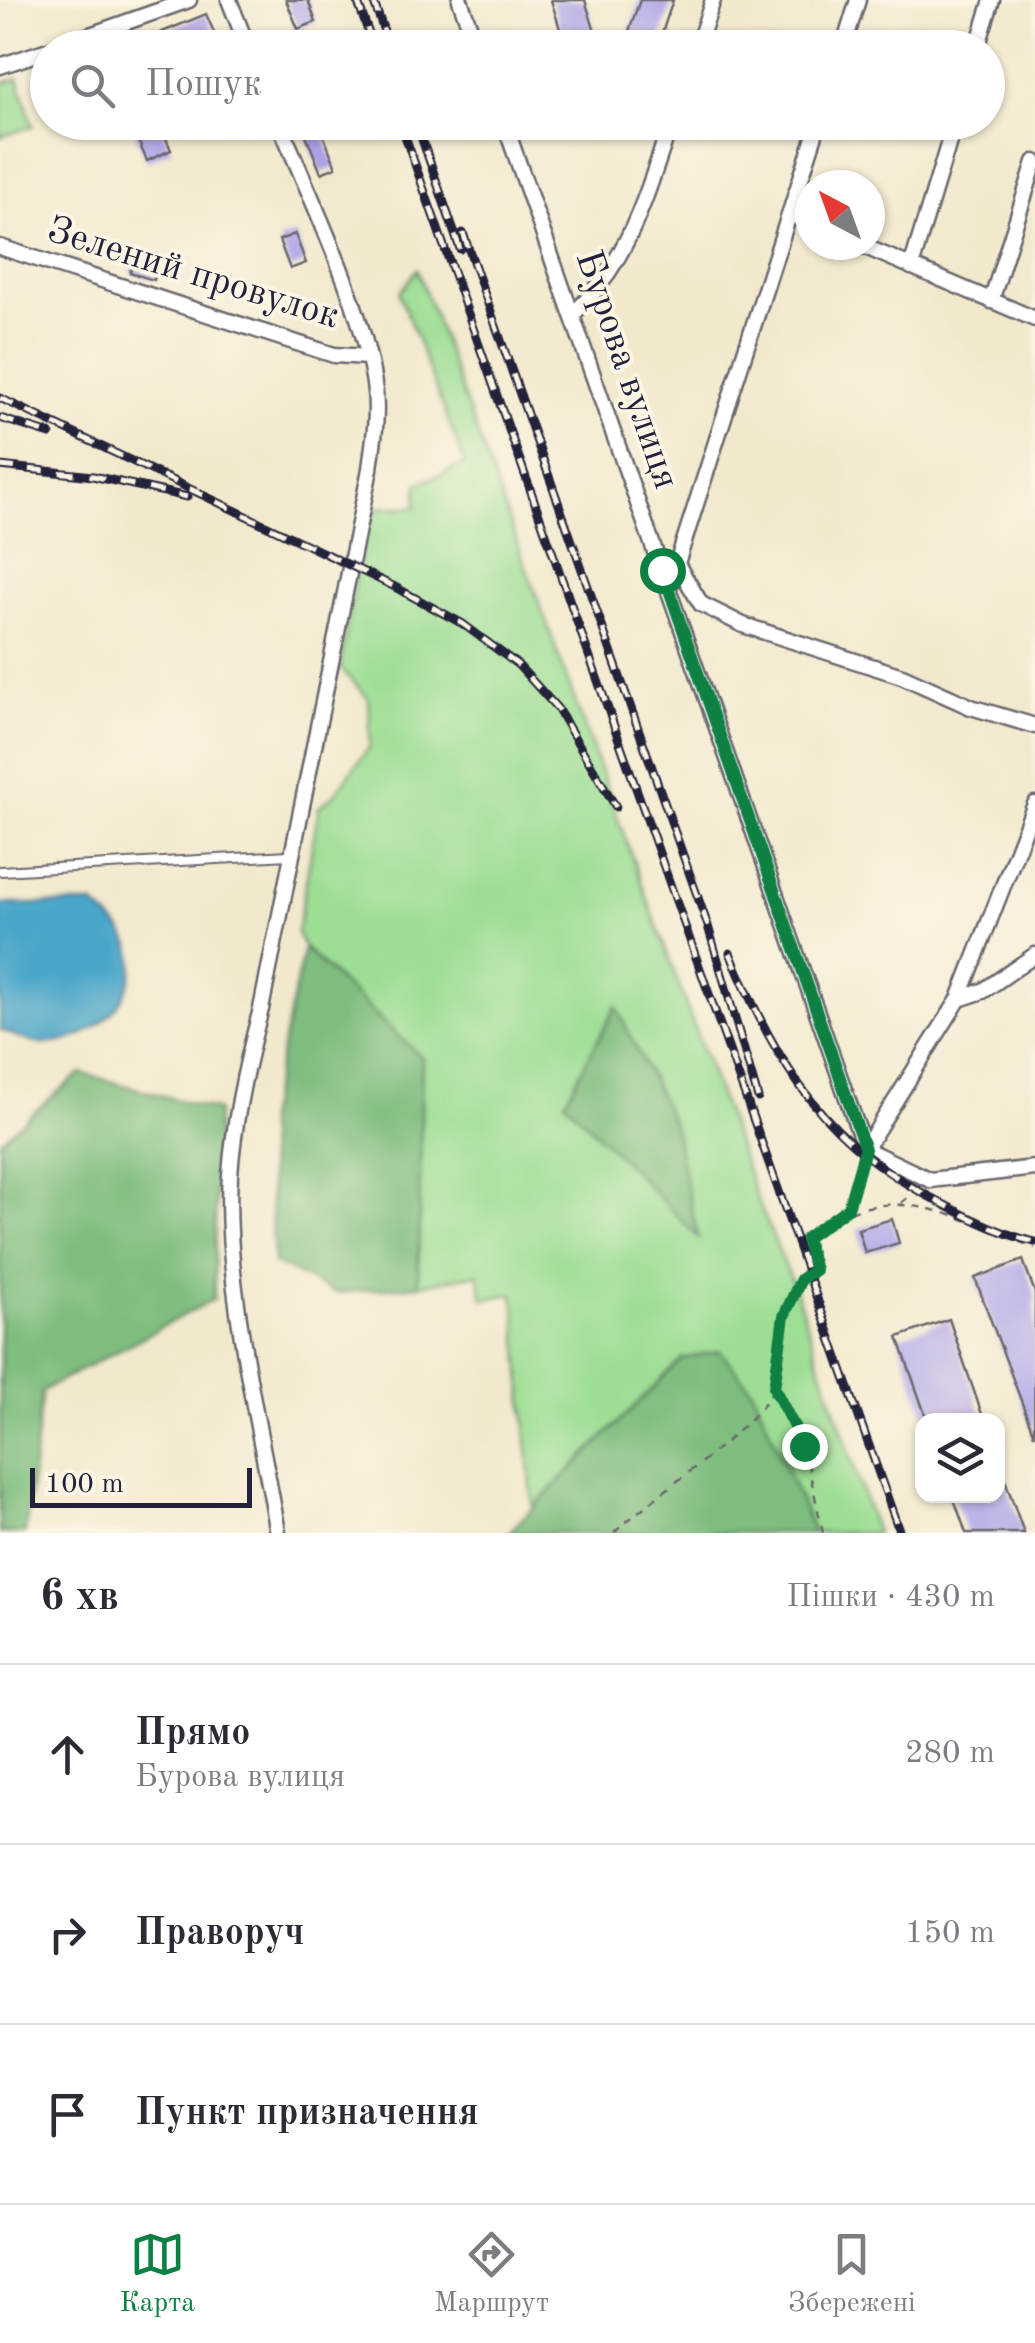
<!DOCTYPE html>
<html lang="uk">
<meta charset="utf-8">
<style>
body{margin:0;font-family:"Old Standard TT",serif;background:#f7f7f7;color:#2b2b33}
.controls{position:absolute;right:30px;bottom:30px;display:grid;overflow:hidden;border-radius:20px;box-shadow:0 2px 8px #0004}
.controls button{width:90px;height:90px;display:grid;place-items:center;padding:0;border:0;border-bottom:2px solid #e1e1e2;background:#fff;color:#2b2b33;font:50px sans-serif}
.compass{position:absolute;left:795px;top:170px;width:90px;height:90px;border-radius:50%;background:#fff;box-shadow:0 2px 8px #0004;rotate:319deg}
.scale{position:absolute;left:30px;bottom:25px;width:222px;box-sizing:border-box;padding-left:10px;border:5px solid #22223b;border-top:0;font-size:28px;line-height:35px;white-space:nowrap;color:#22223b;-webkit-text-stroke:8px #fcf5e5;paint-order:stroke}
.stop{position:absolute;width:30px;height:30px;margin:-22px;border:8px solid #0b8043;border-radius:50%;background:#fff}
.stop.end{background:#0b8043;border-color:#fff;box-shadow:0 2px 10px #0008}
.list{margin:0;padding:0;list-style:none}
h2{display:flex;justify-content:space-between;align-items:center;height:130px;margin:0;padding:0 40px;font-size:42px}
h2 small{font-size:32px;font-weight:400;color:#7c7c81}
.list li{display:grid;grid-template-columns:65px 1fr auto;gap:30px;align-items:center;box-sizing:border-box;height:180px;padding:0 40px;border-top:2px solid #e1e1e2}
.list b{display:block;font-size:38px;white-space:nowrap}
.list p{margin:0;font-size:32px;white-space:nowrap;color:#7c7c81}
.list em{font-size:32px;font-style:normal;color:#7c7c81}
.icon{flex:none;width:55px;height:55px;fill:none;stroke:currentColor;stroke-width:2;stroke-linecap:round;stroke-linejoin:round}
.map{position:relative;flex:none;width:1035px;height:1533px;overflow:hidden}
.search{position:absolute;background:#fff;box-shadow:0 2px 8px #0004;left:30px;right:30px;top:30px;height:110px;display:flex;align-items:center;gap:25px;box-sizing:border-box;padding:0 35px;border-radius:55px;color:#7c7c81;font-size:38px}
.sheet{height:670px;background:#fff}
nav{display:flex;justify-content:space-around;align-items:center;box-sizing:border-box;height:140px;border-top:2px solid #e1e1e2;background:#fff;font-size:28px;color:#7c7c81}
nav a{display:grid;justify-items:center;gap:5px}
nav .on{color:#0b8043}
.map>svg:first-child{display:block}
.green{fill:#9dde94;stroke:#608068;stroke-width:2.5}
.forest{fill:#7ebd7e;stroke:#50705c;stroke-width:2.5}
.water{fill:#4aa6c8;stroke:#366482;stroke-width:2.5}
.building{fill:#aca0e9}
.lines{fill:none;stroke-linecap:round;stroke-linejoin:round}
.lane-casing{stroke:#6b686e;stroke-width:12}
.street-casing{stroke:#6b686e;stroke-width:19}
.path{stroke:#6b686e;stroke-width:2.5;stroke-dasharray:8 8;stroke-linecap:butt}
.lane{stroke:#fff;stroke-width:8}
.street{stroke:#fff;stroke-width:14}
.rail-casing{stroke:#22223b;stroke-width:9}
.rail{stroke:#fcf5e5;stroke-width:5;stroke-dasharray:15;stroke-linecap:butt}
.route{stroke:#0b8043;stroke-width:12}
.labels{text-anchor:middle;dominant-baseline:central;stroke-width:8;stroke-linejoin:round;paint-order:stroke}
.street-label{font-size:38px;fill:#22223b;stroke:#fcf5e5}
</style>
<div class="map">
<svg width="1035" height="1533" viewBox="0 0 1035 1533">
<rect width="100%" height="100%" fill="#fcf5e5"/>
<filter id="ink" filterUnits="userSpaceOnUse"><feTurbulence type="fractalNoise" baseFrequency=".01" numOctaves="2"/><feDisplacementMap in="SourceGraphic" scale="20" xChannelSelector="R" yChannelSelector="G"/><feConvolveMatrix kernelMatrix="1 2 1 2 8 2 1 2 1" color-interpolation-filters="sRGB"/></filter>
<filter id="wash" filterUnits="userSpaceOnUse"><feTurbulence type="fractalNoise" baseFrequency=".0048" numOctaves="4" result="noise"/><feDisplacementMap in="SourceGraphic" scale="40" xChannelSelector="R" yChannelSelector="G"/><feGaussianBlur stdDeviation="2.25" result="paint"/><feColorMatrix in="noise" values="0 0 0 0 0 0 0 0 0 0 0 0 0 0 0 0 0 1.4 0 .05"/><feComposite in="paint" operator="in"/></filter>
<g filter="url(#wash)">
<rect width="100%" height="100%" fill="#f2e9cd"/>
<path class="green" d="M18,78L33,126L0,137V84Z
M417,269L757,1199L795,1289L876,1533H814L753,1391L682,1359L533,1508L514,1294L483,1299L478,1274L418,1285L422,1058L304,948L297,933L319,807L334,795L370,746L369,699L340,668L358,563L374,508L416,507L418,484L465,464L399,293Z"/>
<path class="forest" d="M304,948L422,1058L418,1285L335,1293L274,1263L266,1120Z
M616,1006L673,1124L698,1237L565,1101Z
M81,1073L217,1111L214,1299L42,1391L25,1533H0V1140Z
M720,1351L753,1391L814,1533H508L682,1359Z"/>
<path class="water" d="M0,904H93C109,918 133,935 133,959C135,1007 82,1049 37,1043C25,1041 12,1034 0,1030Z"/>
<g id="blocks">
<path class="building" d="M286,0H308L316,22L298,29Z
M551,0H585L600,48H566Z
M640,0H673L657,48H623Z
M206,14L217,39L197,48H155L150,37Z
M130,122H159L171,150L147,161Z
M301,122H318L336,167L321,173Z
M295,234L306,263L290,269L279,240Z
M136,249L161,256L154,280L130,273Z
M892,1219L899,1243L865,1253L858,1229Z
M1023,1260L1035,1293L1034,1435L975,1278Z
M949,1319L984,1420H927L898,1337Z
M999,1463L1024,1533H966L953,1496H998Z"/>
</g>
</g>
<g filter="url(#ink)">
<use href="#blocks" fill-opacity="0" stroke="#6b686e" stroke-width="2.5"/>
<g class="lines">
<g class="lane-casing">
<path id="lane" d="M0,871L289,855"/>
</g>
<g class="street-casing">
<path id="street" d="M229,0L248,48
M460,0L477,48
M53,48L189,0
M697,48L713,0
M843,48L858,0
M977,48L992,0
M0,66L48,50
M504,122L865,1149
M790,214L810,223
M861,245L1035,319
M0,247L334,355L368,357
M911,267L955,122
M991,301L1035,162
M572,315C628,264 647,193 671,122
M677,564L701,604L743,625L902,676L971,707L1035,726
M669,588L819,122
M959,999L983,991L1035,955
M865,1149L959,999L1035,804
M865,1149L930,1180L1035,1168
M278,1533C260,1425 223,1283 230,1175C234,1118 246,1064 261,1009L370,469C373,444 378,418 375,392C367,315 310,197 279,122"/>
</g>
<path class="path" d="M416,48L457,33
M901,1203L918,1189
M849,1207L861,1162
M775,1390L804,1446L823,1533
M614,1533C655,1494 749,1434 774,1389C794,1351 770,1296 815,1271L806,1238C883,1174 954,1216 1035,1248"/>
<use href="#lane" class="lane"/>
<use href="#street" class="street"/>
<g class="rail-casing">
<path id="rail" d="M357,0L374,48
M373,0L390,48
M400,122L900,1533
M416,122L460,249
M463,233L708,926L758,1098
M0,398L393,586L463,624L518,665L557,708L616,807
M0,418L50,434
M0,466L93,476L187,497
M730,953C780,1071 825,1144 943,1204C971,1219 1004,1235 1035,1242"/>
</g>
<use href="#rail" class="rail"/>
</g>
</g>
<g class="lines" filter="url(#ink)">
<path class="route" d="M662,570L865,1149L848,1208L806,1238L815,1270L801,1279L784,1316L774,1388L804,1446"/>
</g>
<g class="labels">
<g class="street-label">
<text transform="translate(193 274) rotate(17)">Зелений провулок</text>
<text transform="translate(626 370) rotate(71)">Бурова вулиця</text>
</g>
</g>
</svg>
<div class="controls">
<button><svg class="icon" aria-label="layers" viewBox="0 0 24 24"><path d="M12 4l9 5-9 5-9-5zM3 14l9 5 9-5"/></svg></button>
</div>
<svg class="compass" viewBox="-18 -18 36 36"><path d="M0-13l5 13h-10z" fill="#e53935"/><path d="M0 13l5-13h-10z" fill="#7c7c81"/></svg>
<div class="scale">100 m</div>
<div class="stop" style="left:662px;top:570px"></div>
<div class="stop end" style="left:804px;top:1446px"></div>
<div class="search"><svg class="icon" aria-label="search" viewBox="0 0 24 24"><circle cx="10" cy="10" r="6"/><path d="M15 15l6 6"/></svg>Пошук</div>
</div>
<section class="sheet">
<h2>6 хв<small>Пішки · 430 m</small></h2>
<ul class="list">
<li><svg class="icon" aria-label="ahead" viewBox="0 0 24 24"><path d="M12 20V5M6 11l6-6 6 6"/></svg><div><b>Прямо</b><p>Бурова вулиця</p></div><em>280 m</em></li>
<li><svg class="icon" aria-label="right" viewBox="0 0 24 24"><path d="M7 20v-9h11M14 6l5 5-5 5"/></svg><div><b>Праворуч</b></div><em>150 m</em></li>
<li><svg class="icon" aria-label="arrive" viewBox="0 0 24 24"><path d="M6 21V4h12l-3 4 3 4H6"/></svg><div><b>Пункт призначення</b></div></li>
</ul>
</section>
<nav>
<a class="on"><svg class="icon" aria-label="map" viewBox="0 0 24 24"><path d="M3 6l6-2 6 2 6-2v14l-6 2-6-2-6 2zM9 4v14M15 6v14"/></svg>Карта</a>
<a><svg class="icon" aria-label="directions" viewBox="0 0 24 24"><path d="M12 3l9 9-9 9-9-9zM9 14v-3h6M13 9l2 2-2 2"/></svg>Маршрут</a>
<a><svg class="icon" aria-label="saved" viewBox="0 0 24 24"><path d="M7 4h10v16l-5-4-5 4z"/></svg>Збережені</a>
</nav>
